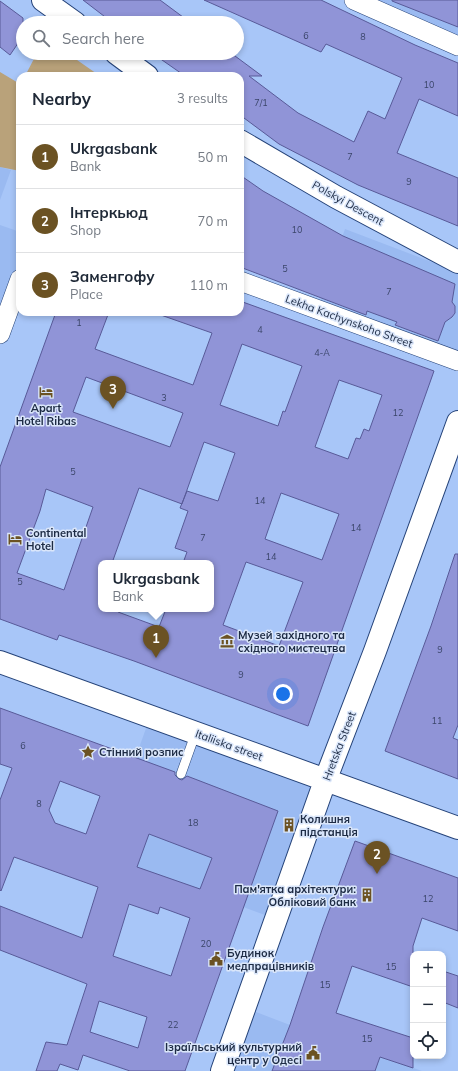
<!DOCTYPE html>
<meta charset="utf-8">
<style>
body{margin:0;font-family:Mulish,sans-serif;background:#f2f2f3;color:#1f2937}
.controls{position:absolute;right:12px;bottom:12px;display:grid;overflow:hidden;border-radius:8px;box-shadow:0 2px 6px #0003}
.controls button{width:36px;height:36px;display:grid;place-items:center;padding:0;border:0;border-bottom:1px solid #e0e1e3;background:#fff;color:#1f2937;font:20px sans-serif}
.you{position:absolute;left:283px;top:694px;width:14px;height:14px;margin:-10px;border:3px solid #fff;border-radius:50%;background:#1a73e8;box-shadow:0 0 0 6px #1a73e833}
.badge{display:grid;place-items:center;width:26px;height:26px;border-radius:50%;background:#6b5223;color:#fff;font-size:13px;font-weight:700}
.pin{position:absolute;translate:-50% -33px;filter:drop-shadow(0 1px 2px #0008)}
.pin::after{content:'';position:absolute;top:21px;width:14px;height:12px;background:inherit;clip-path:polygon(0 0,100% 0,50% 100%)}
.popup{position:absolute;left:98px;top:560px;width:116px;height:52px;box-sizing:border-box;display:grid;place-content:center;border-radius:8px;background:#fff;filter:drop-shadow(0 1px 3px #0005);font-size:13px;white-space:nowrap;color:#747a83}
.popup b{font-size:15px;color:#1f2937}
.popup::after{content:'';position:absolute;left:50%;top:100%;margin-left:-8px;border:8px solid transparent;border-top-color:#fff}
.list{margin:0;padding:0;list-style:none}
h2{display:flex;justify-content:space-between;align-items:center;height:52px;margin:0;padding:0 16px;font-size:17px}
h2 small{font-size:13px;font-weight:400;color:#747a83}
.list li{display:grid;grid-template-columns:26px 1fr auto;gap:12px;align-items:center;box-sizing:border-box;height:64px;padding:0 16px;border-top:1px solid #e0e1e3}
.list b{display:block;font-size:15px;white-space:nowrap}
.list p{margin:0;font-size:13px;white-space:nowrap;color:#747a83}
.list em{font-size:13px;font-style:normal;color:#747a83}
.icon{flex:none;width:22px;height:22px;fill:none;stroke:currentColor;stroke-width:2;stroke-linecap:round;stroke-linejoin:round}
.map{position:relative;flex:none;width:458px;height:1071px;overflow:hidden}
.search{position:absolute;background:#fff;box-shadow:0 2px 6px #0003;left:16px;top:16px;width:228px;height:44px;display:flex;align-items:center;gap:10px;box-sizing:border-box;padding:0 14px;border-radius:22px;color:#747a83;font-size:15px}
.panel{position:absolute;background:#fff;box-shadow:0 2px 6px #0003;left:16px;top:72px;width:228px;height:244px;border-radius:12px}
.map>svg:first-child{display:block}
.built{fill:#9abaf1}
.green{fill:#b9a27a}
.building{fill:#9094d7;stroke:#585a98;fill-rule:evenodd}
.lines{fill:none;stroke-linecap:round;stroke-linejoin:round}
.service-casing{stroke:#254379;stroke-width:10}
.minor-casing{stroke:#254379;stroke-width:20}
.tertiary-casing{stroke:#254379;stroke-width:24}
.secondary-casing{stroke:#254379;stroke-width:24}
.service{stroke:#fff;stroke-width:9}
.minor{stroke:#fff;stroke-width:19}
.tertiary{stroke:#fff;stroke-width:22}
.secondary{stroke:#fff;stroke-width:22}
.labels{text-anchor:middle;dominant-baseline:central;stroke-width:3;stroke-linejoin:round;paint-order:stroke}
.number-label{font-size:9px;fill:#3a4569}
.street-label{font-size:11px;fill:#1d2b44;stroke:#dae6fa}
.poi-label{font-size:11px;font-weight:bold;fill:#1d2b44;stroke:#dae6fa;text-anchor:start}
</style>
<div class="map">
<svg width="458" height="1071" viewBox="0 0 458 1071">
<rect width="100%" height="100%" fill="#a8c6f8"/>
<path class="built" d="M355,0H458V45Z
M0,167L11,170L0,200Z
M0,225L20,232V272L0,326Z
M345,229L458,272V358L317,309Z
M149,720L324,781L273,918L101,854Z
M248,1009L290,1025L422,1071H226Z"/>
<path class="green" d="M37,53H67L100,76H25Z
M0,72L20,84V171L0,167Z"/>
<path class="building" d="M83,0H160L191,23H113Z
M204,0H321L415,45L458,63V116L419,99L397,153L458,178V226L358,185L279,144L240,115V76H185L152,53H231L262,76H249L298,113L354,142L368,111L385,119L402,78L326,44L321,52Z
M392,0H458V27L392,1Z
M0,1L23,18V36L10,55L0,47Z
M240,175L263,191L343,236L455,284L452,302L455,306V313L452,317L445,322L438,341L395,325L397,322L367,311L366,315L240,267Z
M240,301L434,371L308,726L134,661L59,635L57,640L0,619V467L56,312H109L95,349L193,385L212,333L158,314L159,312H240ZM242,344L302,366L285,412L283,411L278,426L220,405ZM86,377L183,413L170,447L73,412ZM339,380L382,395L369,431L364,429L360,439L356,438L348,459L315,447ZM204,442L235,453L218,501L187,491L180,508L188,511L175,548L187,552L183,563H211V609H166L159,627L118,612L120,609H101V563H112L139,488L182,504ZM46,489L93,507L64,590L17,573L40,511ZM281,493L339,514L322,560L265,539ZM246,562L303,582L279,646L223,625Z
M455,554H458V725L453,738L458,740V779L385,751L431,626Z
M0,708L175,772V775L179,779L182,780L187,776L278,811L185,1071H130L83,1055L78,1070L60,1064L57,1071H36L46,1042L67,1045L87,984L0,950V906L82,938L98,887L14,857L1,891L0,890V800L12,768L0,764ZM60,781L100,796L86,834L55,823L49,810ZM149,834L212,858L200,889L137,867ZM129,904L158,914L160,907L190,918L171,976L113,956ZM99,1001L147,1017L138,1048L90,1032Z
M355,841L458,878V931L422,918L413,946V987L352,966L336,1013L413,1038V1068L380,1057L375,1071H272L290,1025L323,927Z
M443,971L458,976V1008L443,1002Z"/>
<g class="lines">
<g class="service-casing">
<path id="service" d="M181,774L196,732"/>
</g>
<g class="minor-casing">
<path id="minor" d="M354,0L458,46
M240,281L458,361
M0,334L20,279"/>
</g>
<g class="tertiary-casing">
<path id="tertiary" d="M0,662L458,828
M222,1071L325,781L375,651L458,422"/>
</g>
<g class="secondary-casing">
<path id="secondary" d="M43,0L75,23
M116,53L147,76
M240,141L336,197L458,262"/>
</g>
<use href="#service" class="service"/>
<use href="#minor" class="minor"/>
<use href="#tertiary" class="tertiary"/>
<use href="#secondary" class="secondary"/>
</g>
<defs>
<g id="hotel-bare" transform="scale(1.08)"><path d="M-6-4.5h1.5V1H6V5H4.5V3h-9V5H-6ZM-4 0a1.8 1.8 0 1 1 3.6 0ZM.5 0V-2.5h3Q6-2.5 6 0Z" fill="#6b5223" stroke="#dae6fa" stroke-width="2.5" paint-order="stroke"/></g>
<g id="museum-bare" transform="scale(1.08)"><path d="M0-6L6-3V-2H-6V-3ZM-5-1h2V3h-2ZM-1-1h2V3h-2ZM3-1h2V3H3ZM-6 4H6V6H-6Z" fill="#6b5223" stroke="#dae6fa" stroke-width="2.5" paint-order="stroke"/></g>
<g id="sight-bare" transform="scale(1.08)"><path d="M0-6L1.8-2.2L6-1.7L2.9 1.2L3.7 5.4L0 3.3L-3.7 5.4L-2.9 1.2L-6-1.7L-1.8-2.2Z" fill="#6b5223" stroke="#dae6fa" stroke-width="2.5" paint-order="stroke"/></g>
<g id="building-bare" transform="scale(1.08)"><path d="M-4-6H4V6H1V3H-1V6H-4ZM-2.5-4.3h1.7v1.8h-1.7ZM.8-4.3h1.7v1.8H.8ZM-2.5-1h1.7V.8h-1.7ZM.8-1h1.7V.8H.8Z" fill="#6b5223" stroke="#dae6fa" stroke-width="2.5" paint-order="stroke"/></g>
<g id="civic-bare" transform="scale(1.08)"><path d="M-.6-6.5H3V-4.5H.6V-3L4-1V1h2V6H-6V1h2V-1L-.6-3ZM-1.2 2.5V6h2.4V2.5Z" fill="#6b5223" stroke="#dae6fa" stroke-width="2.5" paint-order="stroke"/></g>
</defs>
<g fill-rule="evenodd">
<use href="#hotel-bare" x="46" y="392"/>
<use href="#hotel-bare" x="15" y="539"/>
<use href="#museum-bare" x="227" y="641"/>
<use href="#sight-bare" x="88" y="752"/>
<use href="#building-bare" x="289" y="825"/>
<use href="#building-bare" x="367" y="895"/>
<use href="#civic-bare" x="216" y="959"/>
<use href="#civic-bare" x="313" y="1053"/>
</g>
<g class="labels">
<g class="number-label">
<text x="306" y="35">6</text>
<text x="363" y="36">8</text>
<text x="429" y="84">10</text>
<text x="261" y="102">7/1</text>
<text x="350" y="156">7</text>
<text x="409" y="181">9</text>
<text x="297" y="229">10</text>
<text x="285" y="268">5</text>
<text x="389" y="291">7</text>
<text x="79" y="322">1</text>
<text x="260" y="329">4</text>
<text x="322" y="352">4-А</text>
<text x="164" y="397">3</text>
<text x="398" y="412">12</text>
<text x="73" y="471">5</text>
<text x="260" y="500">14</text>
<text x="356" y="527">14</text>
<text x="203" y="537">7</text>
<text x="271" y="556">14</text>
<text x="20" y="581">5</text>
<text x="440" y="649">9</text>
<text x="241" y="674">9</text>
<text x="437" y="720">11</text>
<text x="23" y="745">6</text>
<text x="39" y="803">8</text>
<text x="193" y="822">18</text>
<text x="428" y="898">12</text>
<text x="206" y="943">20</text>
<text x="391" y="966">15</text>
<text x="325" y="984">15</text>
<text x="173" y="1024">22</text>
<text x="367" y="1038">15</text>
</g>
<g class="street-label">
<text transform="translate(348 203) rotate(29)">Polskyi Descent</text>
<text transform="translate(349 321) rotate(20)">Lekha Kachynskoho Street</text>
<text transform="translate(229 745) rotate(20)">Italiiska street</text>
<text transform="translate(339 746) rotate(-69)">Hretska Street</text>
</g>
<g class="poi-label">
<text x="46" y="408" text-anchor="middle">Apart<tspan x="46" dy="13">Hotel Ribas</tspan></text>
<text x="26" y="533">Continental<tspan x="26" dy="13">Hotel</tspan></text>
<text x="238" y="635">Музей західного та<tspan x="238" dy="13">східного мистецтва</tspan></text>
<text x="99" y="752">Стінний розпис</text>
<text x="300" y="819">Колишня<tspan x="300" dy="13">підстанція</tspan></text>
<text x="356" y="889" text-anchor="end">Пам'ятка архітектури:<tspan x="356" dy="13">Обліковий банк</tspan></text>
<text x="227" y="953">Будинок<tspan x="227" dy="13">медпрацівників</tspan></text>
<text x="302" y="1047" text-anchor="end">Ізраїльський культурний<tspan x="302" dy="13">центр у Одесі</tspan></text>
</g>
</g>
</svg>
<div class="controls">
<button>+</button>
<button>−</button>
<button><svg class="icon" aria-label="locate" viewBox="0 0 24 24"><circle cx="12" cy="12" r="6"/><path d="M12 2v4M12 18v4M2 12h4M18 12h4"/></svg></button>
</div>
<div class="you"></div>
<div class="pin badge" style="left:156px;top:658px">1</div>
<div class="popup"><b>Ukrgasbank</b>Bank</div>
<div class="pin badge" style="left:377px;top:874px">2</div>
<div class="pin badge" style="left:113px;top:409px">3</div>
<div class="search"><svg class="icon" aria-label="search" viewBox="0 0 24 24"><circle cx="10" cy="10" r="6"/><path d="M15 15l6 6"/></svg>Search here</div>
<section class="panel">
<h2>Nearby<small>3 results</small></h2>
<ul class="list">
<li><span class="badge">1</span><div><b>Ukrgasbank</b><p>Bank</p></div><em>50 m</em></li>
<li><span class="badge">2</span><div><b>Інтеркьюд</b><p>Shop</p></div><em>70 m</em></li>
<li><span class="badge">3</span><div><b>Заменгофу</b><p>Place</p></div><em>110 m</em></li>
</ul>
</section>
</div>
